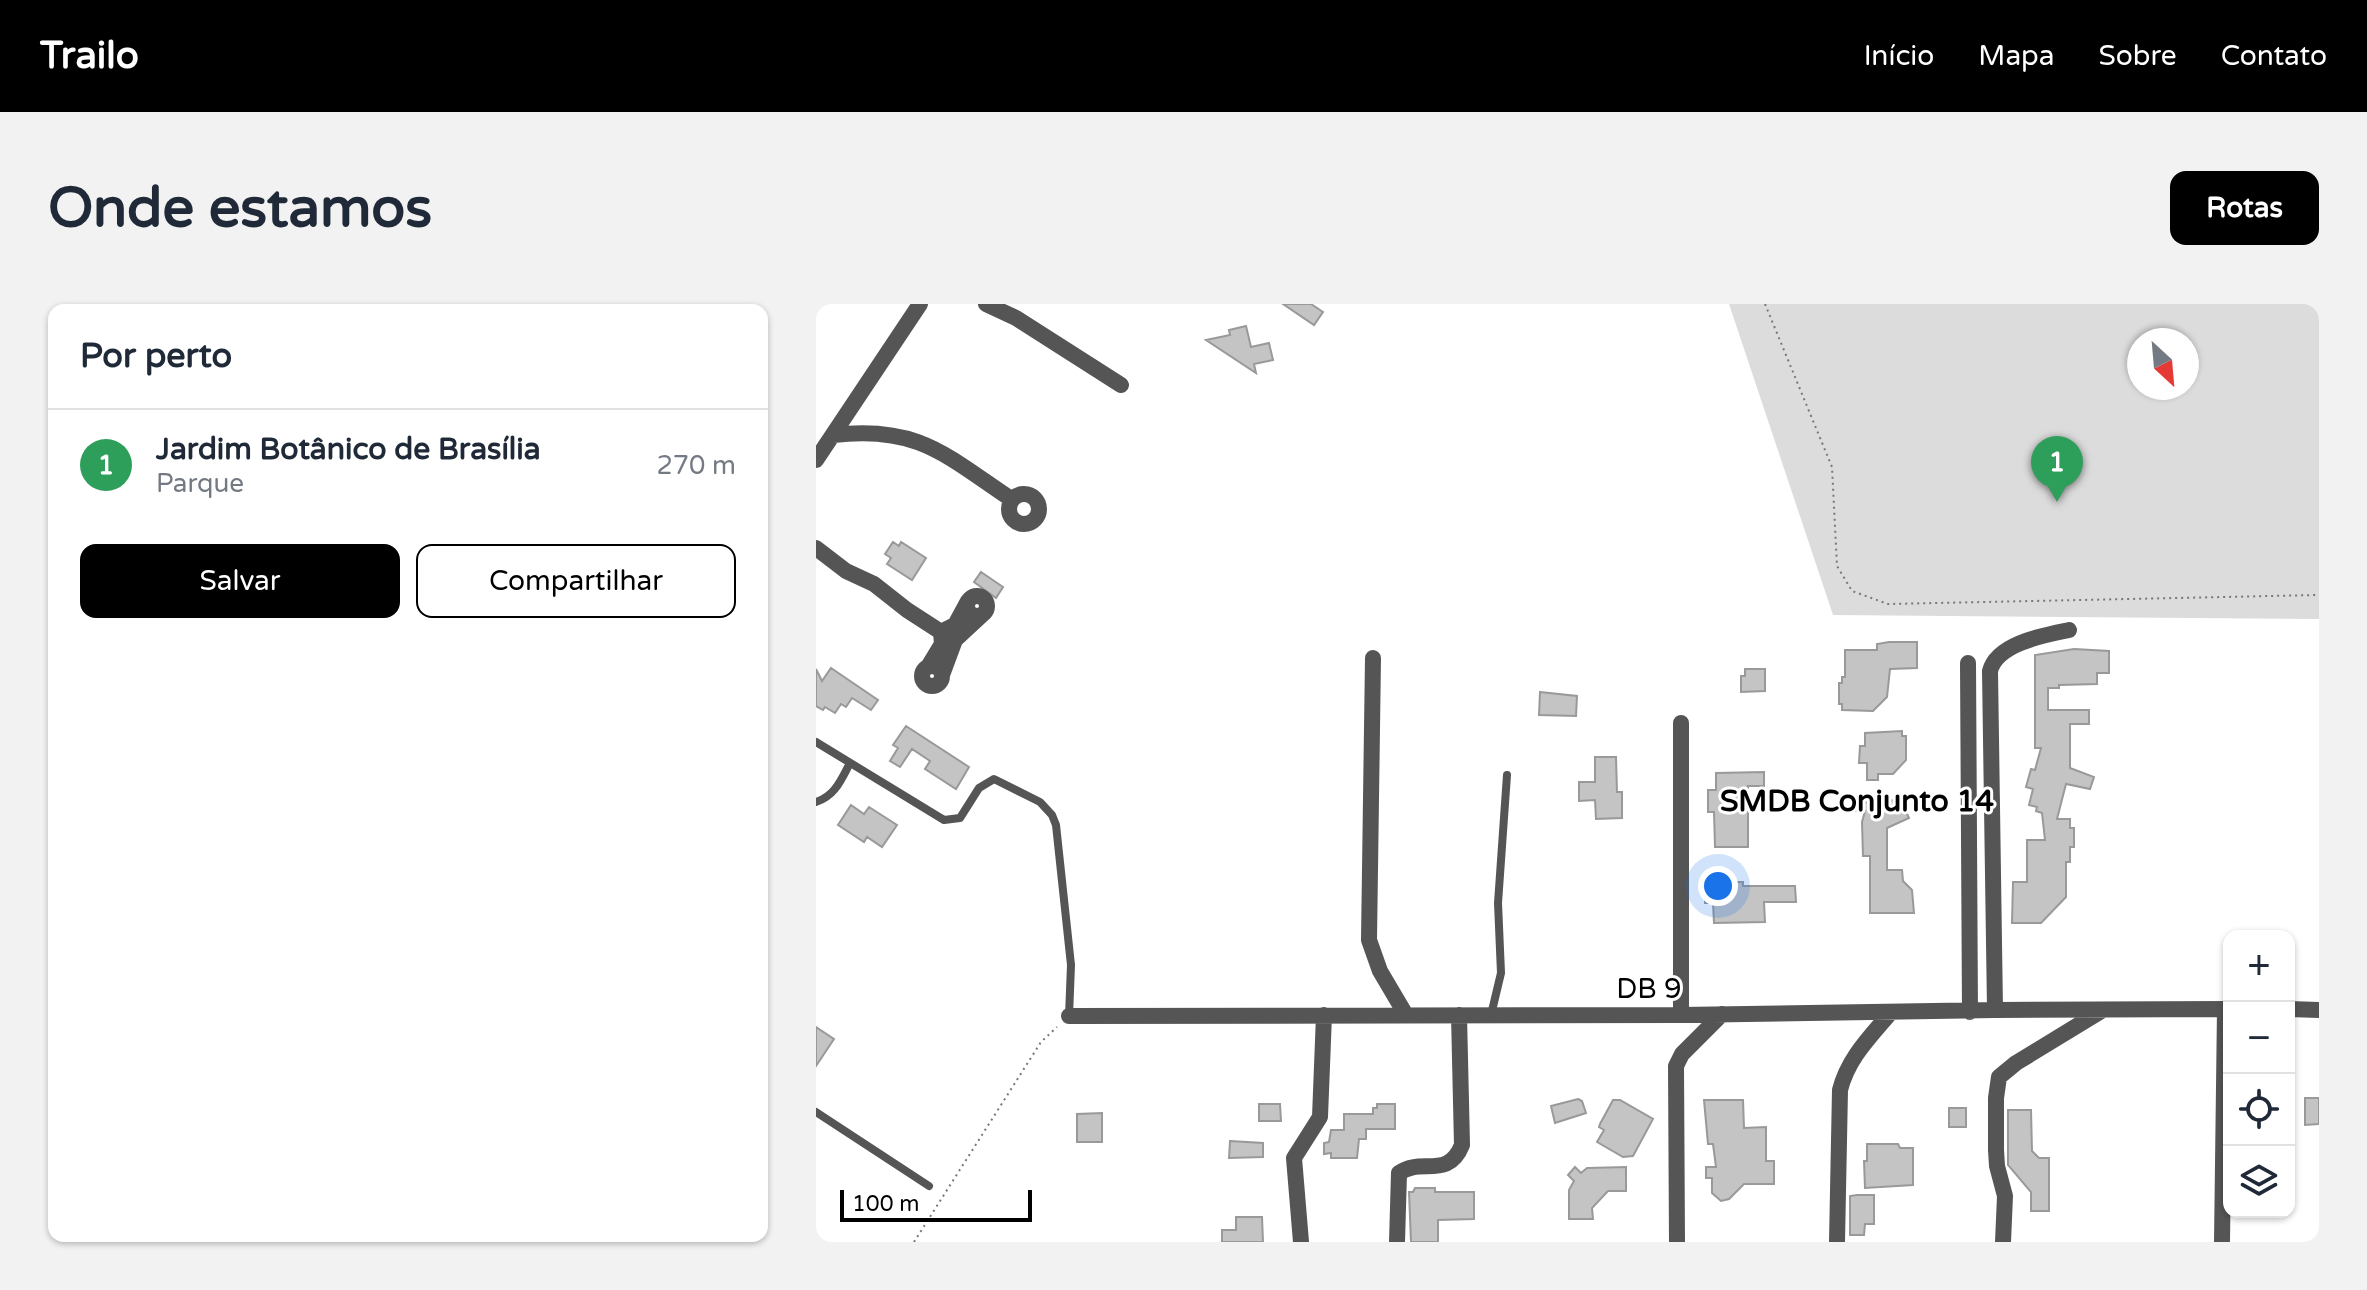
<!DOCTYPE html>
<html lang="pt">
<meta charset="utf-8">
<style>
body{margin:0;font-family:"Varela Round",sans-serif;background:#f2f2f3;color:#1f2937}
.controls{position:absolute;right:24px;bottom:24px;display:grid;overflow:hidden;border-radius:16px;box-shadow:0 2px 6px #0004}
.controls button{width:72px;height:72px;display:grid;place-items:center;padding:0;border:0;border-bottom:2px solid #e0e1e3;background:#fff;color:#1f2937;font:40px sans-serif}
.compass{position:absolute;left:1311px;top:24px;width:72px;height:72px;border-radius:50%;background:#fff;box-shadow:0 2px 6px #0004;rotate:154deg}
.scale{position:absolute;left:24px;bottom:20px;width:192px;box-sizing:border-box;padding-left:8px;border:4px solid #000;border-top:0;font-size:22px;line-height:28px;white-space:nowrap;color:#000;-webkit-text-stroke:6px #fff;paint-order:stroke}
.you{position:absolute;left:902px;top:582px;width:28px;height:28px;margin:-20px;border:6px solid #fff;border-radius:50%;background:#1a73e8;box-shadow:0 0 0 12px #1a73e833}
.badge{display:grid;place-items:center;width:52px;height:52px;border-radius:50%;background:#000;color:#fff;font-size:26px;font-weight:700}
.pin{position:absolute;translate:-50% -66px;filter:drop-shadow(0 2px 4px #0008)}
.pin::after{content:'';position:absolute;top:42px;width:28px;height:24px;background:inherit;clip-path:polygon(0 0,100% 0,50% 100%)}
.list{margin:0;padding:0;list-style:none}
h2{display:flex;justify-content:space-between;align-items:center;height:104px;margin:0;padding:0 32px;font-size:34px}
h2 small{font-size:26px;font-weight:400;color:#747a83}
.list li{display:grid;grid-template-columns:52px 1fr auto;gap:24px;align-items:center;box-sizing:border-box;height:112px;padding:0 32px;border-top:2px solid #e0e1e3}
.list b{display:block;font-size:30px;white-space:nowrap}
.list p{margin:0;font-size:26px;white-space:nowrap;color:#747a83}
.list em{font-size:26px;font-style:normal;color:#747a83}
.actions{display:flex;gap:16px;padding:24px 32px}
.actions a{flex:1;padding:18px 0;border:2px solid #000;border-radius:16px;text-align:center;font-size:28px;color:#000}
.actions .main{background:#000;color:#fff}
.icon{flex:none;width:44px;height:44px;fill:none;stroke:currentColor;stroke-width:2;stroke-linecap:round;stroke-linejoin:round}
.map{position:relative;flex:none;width:1503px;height:938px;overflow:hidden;border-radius:16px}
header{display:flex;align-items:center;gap:48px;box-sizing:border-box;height:112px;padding:0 40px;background:#000;color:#fff}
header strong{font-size:38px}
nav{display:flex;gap:44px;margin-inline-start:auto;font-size:28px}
.intro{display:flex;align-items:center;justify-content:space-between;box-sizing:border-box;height:192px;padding:0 48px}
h1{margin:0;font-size:56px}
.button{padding:20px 36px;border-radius:16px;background:#000;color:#fff;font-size:28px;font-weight:700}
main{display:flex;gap:48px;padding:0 48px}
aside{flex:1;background:#fff;border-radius:16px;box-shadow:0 2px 6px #0004}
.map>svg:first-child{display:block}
.green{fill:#dcdcdc;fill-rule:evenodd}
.building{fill:#c4c4c4;stroke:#999;stroke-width:2}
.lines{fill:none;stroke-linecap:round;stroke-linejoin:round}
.path{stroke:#777;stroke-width:2;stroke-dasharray:2 4;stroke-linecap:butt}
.lane{stroke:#555;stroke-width:8}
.street{stroke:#555;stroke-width:16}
.labels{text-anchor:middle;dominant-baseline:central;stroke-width:6;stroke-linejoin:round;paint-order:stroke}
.street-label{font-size:28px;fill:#000;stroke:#fff}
.neighbourhood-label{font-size:30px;font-weight:bold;fill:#000;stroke:#fff}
</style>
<header>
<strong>Trailo</strong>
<nav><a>Início</a><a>Mapa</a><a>Sobre</a><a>Contato</a></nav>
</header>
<div class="intro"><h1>Onde estamos</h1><a class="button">Rotas</a></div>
<main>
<aside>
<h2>Por perto<small></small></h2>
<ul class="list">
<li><span class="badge" style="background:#2e9e5b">1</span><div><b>Jardim Botânico de Brasília</b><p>Parque</p></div><em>270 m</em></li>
</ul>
<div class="actions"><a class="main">Salvar</a><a>Compartilhar</a></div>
</aside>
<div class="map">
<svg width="1503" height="938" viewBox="0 0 1503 938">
<rect width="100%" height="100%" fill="#fff"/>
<path class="green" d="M913,0H1503V315L1017,311ZM1323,36H1371V84H1323Z"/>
<path class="building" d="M467,0H495L507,8L498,21Z
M430,22L435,43L453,39L457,56L438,60L440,69L390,36L414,31L413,26Z
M77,238L83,242L85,238L110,254L96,276L71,260L75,254L69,250Z
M165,268L187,283L180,294L158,278Z
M1073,338H1101V364L1074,365L1071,393L1057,407L1026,406V400H1023V379H1026V373H1029V346H1061V340Z
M1258,345L1293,347V369H1281V380L1243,381V384H1232V406H1273V420H1254V464L1278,473L1274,485L1250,480L1241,515H1254V524H1258V543H1254V558H1250V593L1225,619H1196L1197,578H1211V536H1229L1226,509L1220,507L1221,503L1213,501L1217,485L1210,483L1215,465L1219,466L1225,444H1219V351Z
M15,364L62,396L55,406L36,394L30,403L25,400L19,409L9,403L7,406L0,402V365L6,377Z
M929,365H949V387L925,388V372H929Z
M724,388L761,392L760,412L723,411Z
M90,422L153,463L140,485L109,465L114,457L96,445L84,463L74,457L82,444L77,441Z
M1086,427V432H1090V456L1077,470H1062V476H1051V459H1043L1044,442H1049V429Z
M779,453H800L801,488H806V514L780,515L779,496L763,497V478H779Z
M948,468V482H932V543H899L898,508H892V486H900V469Z
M1062,492L1067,501L1083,493L1093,514L1071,524V566H1086L1087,577L1096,586L1098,609H1054V552H1047L1046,518L1049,507H1033Z
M35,501L48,510L53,503L81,521L66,543L51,533L48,538L22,521Z
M912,578H927V582H979L980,598H948L949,618L898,619L897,599H889V582H912Z
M0,723L18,735L0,762Z
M1489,794H1503V820L1489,821Z
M762,795L766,797L770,809L739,819L735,802Z
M797,796H804L837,815L817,852L807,853L781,838L788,826L783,823L784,820Z
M888,796H927L928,824L950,823V857H958V880H928L913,895L905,897L896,889V874H890V863H900L897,840H892Z
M443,800H464L465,817H443Z
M561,800H579V825H550V835H543L541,854H515V849L508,850V839L513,838L515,826H528V810H557V804H561Z
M1133,804H1150V823H1133Z
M1192,806H1215L1216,847L1223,854H1233V907H1215V888L1192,861Z
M286,809V838H261V810Z
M414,837L447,839V853L413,854Z
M1051,840H1082L1084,844H1097V881L1049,884L1048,857H1051Z
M759,863L765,869L771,864L810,863V887H792L776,904L777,915H753V886L758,877L752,871Z
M599,884H619V888H658V915L622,916V938H595L593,888H597Z
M1041,891H1058V920H1049L1048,931H1034V892Z
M420,913H446L447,938H406V926H420Z"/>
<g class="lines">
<path class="path" d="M949,0L1016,163L1021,262L1036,287L1072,300L1503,291
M98,938L225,738L241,723"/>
<path class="lane" d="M0,438L128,516L144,514L163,484L178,475L224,498L236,511L240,521L255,661L253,712
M0,498C19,492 25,476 34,459
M675,711L685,669L682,599L691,471
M0,808L113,882"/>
<path class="street" d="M170,0L200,14L305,81
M17,131C102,121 129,151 195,195
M0,156L104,0
M193 205a15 15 0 1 1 30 0a15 15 0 1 1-30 0Z
M0,244L30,267L58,280L91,306L125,328L126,340L112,363
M151 302a10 10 0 1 1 20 0a10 10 0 1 1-20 0Z
M125,328L139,321L152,297
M557,354L553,636L564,667L590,711
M1152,359L1154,708
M106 372a10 10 0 1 1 20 0a10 10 0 1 1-20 0Z
M126,371L139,336L166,311
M865,419V711
M1473,705L1503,706
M1179,706L1174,367C1181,339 1229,331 1253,326
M253,712L865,711L1179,706L1413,705
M485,938L478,854L504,813L508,711
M581,938L583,869C605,853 632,876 646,841L643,711
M861,938L860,762L866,750L906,710
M1021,938L1024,786C1032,754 1054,733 1075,708
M1187,938L1189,892L1181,862L1180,846V794L1183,773L1200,759L1287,706
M1406,938L1409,705"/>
</g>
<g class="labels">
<g class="street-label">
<text x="833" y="685">DB 9</text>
</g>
<g class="neighbourhood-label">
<text x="1041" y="497">SMDB Conjunto 14</text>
</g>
</g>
</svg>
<div class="controls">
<button>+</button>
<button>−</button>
<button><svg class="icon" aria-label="locate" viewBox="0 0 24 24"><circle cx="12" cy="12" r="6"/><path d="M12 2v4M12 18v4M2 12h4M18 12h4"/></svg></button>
<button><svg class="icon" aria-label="layers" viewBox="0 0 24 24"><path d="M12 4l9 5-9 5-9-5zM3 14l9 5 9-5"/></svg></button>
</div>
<svg class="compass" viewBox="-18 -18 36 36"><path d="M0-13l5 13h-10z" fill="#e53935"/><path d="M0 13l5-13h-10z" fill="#747a83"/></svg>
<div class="scale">100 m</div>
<div class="you"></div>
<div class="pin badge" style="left:1241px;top:198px;background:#2e9e5b">1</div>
</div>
</main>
